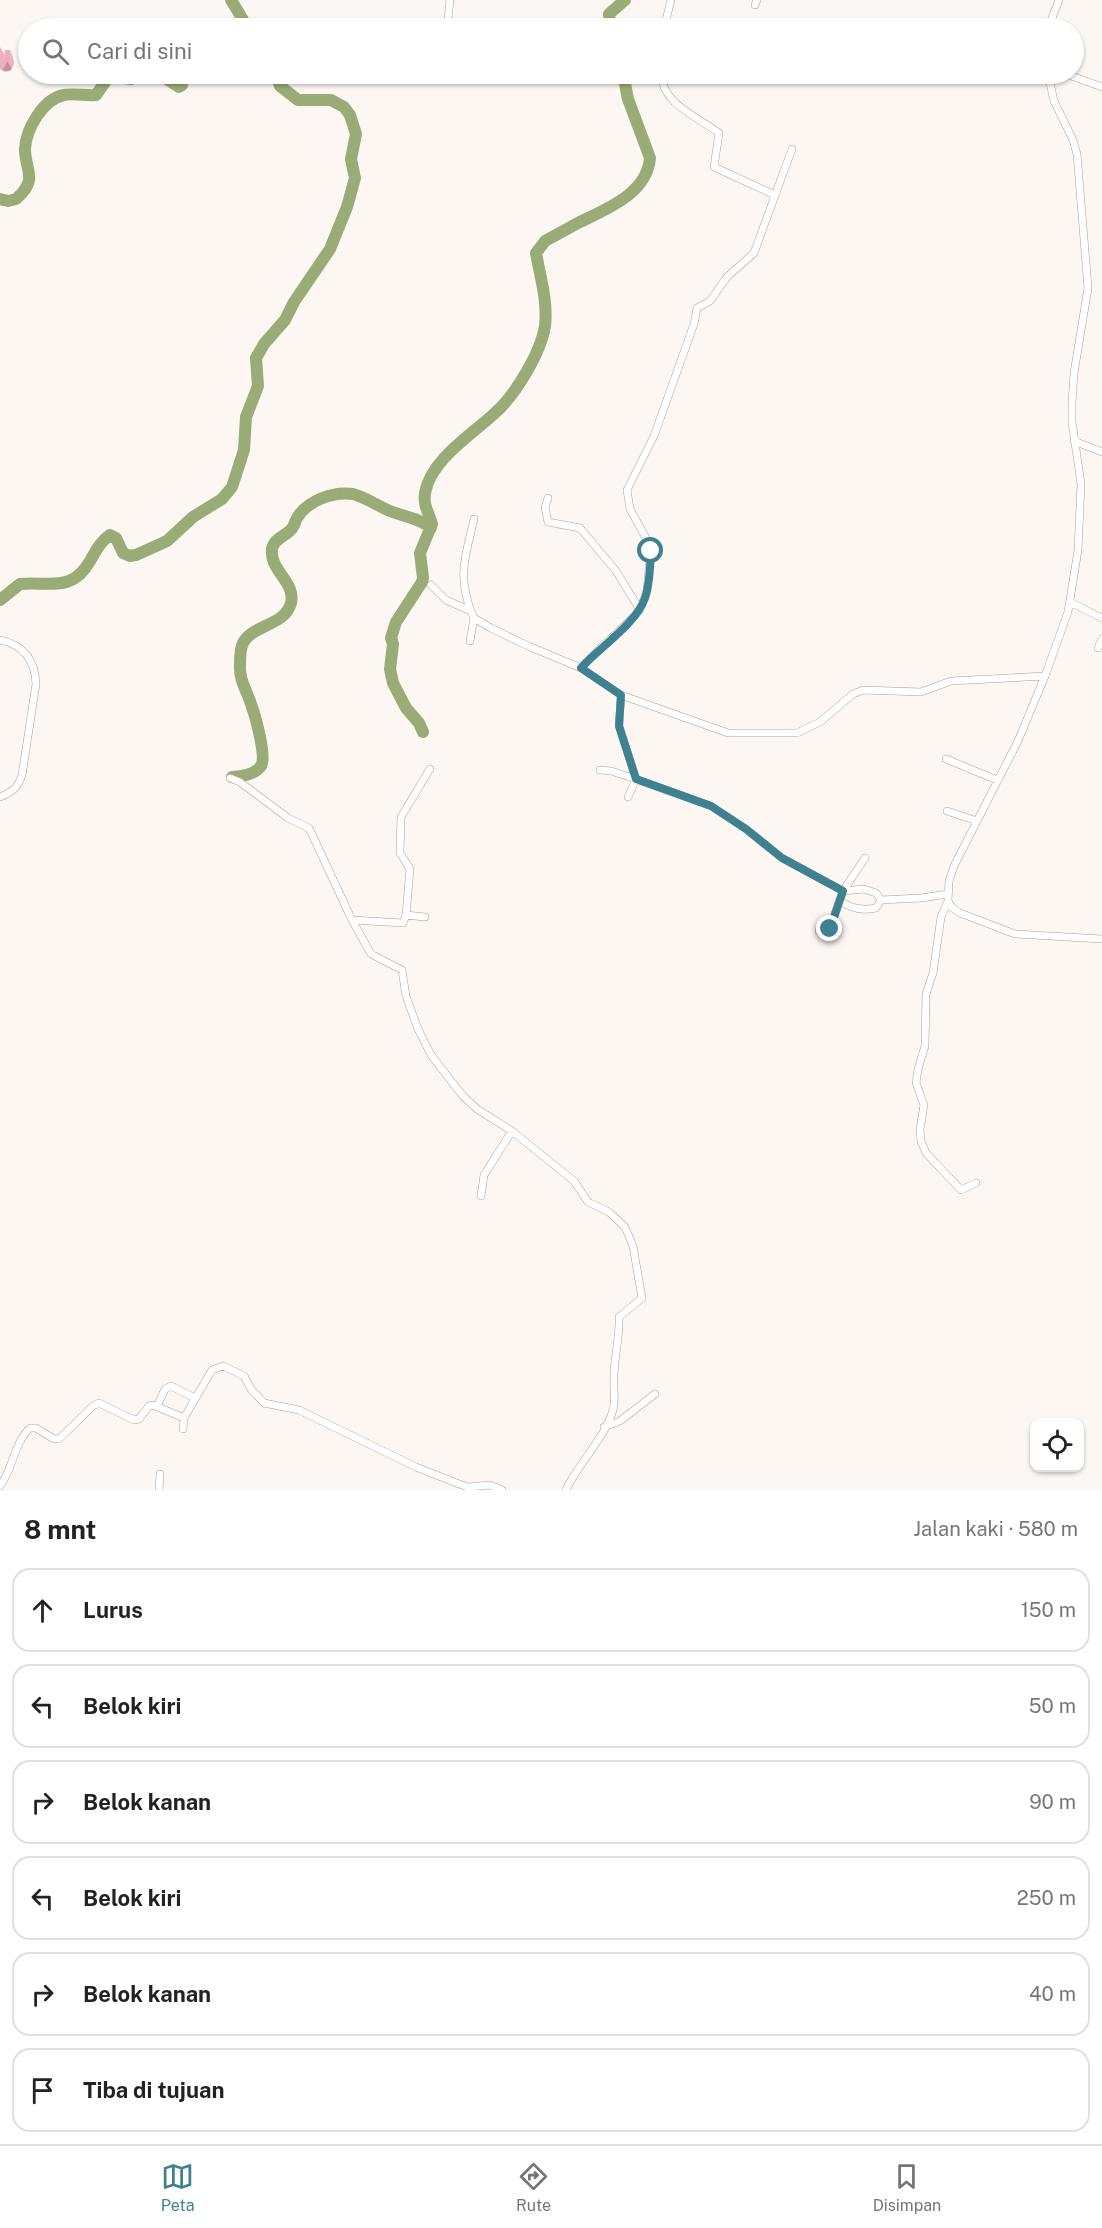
<!DOCTYPE html>
<html lang="id">
<meta charset="utf-8">
<style>
body{margin:0;font-family:"Public Sans",sans-serif;background:#f2f2f2;color:#222}
.controls{position:absolute;right:18px;bottom:18px;display:grid;overflow:hidden;border-radius:12px;box-shadow:0 2px 4px #0004}
.controls button{width:54px;height:54px;display:grid;place-items:center;padding:0;border:0;border-bottom:2px solid #e0e0e0;background:#fff;color:#222;font:30px sans-serif}
.stop{position:absolute;width:18px;height:18px;margin:-14px;border:4px solid #3e8291;border-radius:50%;background:#fff}
.stop.end{background:#3e8291;border-color:#fff;box-shadow:0 2px 6px #0008}
.list{margin:0;padding:0;list-style:none}
h2{display:flex;justify-content:space-between;align-items:center;height:78px;margin:0;padding:0 24px;font-size:26px}
h2 small{font-size:20px;font-weight:400;color:#767676}
.list li{display:grid;grid-template-columns:39px 1fr auto;gap:18px;align-items:center;box-sizing:border-box;height:84px;margin:0 12px 12px;padding:0 12px;border:2px solid #e0e0e0;border-radius:18px}
.list b{display:block;font-size:22px;white-space:nowrap}
.list em{font-size:20px;font-style:normal;color:#767676}
.icon{flex:none;width:33px;height:33px;fill:none;stroke:currentColor;stroke-width:2;stroke-linecap:round;stroke-linejoin:round}
.map{position:relative;flex:none;width:1102px;height:1490px;overflow:hidden}
.search{position:absolute;background:#fff;box-shadow:0 2px 4px #0004;left:18px;right:18px;top:18px;height:66px;display:flex;align-items:center;gap:15px;box-sizing:border-box;padding:0 21px;border-radius:33px;color:#767676;font-size:22px}
.sheet{height:654px;background:#fff}
nav{display:flex;justify-content:space-around;align-items:center;box-sizing:border-box;height:84px;border-top:2px solid #e0e0e0;background:#fff;font-size:16px;color:#767676}
nav a{display:grid;justify-items:center;gap:3px}
nav .on{color:#3e8291}
.map>svg:first-child{display:block}
.forest{fill:url(#forest-firs)}
.lines{fill:none;stroke-linecap:round;stroke-linejoin:round}
.river{stroke:#99ac78;stroke-width:12}
.minor-casing{stroke:#b59d87;stroke-width:8}
.minor{stroke:#fff;stroke-width:7}
.route{stroke:#3e8291;stroke-width:8}
</style>
<div class="map">
<svg width="1102" height="1490" viewBox="0 0 1102 1490">
<defs>
<pattern id="forest-firs" width="22" height="20" patternUnits="userSpaceOnUse" patternTransform="scale(1.5)"><rect width="22" height="20" fill="#efb0be"/><path d="M5 1l3.5 6h-7zM16 11l3.5 6h-7z" fill="#c3909b"/></pattern>
</defs>
<rect width="100%" height="100%" fill="#fcf7f2"/>
<path class="forest" d="M0,47L5,55V50H10C13,58 17,63 10,71L5,72L0,69Z"/>
<g class="lines">
<path class="river" d="M231,0L248,28
M611,28L609,14L625,0
M159,74L179,87L182,85L185,74
M194,74H198
M0,199L8,201L16,199C39,179 25,171 25,149C26,129 43,99 64,95C74,93 86,96 96,95L110,75L131,79L138,74
M0,600L20,584C49,581 72,593 90,561C96,551 100,542 110,535L116,538L123,553L130,556L136,555L167,541L193,517L222,499L232,487L244,450L246,417L258,386L256,358L264,344L285,320L294,302L330,249L347,207L355,178L351,159L356,134L350,115L344,107L331,100H298L280,86L276,74
M423,732L419,723L406,708L393,683L390,669L393,644L391,638L396,622L422,582L423,578L420,553L432,524C429,513 423,506 425,493C431,459 473,434 496,412C516,394 541,352 545,326C548,302 540,276 536,253L545,241C556,235 567,229 578,223C606,209 647,194 650,158L628,99L623,74
M232,777C242,776 254,775 261,766C267,757 255,715 251,704C247,691 239,680 240,665C240,659 240,649 243,643C253,624 285,626 291,603C296,582 269,570 272,549C274,537 288,536 293,527C295,524 295,521 297,518C307,501 333,491 353,494C365,497 378,506 390,511C405,517 419,518 431,528"/>
<g class="minor-casing">
<path id="minor" d="M755,5L757,0
M447,28L450,0
M664,28L671,0
M1048,28L1059,0
M661,74C662,104 698,117 719,133L714,167L775,195
M1066,74L1102,87
M1074,441L1102,452
M548,498L545,507L548,522L580,528L616,571L640,610C621,631 599,647 581,668
M431,585L446,600L471,611L474,618L491,628L528,646L581,668L621,695L728,733H797L820,722L853,694L863,690L921,692L951,681L1045,676
M1070,602L1102,618
M640,610L647,590L651,547L630,509L627,490L654,436L694,324L697,308L710,301L727,277L754,253L792,149
M471,611C457,574 466,555 474,519
M0,640C24,645 35,660 36,684L22,775C18,788 12,792 0,797
M470,641L474,618
M1098,648L1102,639
M621,695L619,726L636,779L711,806L746,829L782,858L843,891L864,889L876,893L881,900
M946,759L997,780
M600,770L611,771L636,779L628,797
M230,778L240,782L288,818L309,828L352,920L403,923L406,915L410,869L400,853L401,817L430,769
M947,811L977,821
M839,901L843,891L865,858
M948,901L951,907L960,913L1015,934L1102,939
M406,915L425,917
M352,920L371,954L402,970L406,996L418,1029L431,1055L462,1095L477,1109L512,1131L574,1181L588,1202L609,1212L625,1227L633,1246L642,1298L619,1317C620,1337 614,1357 614,1377C613,1387 616,1400 613,1410C604,1440 578,1463 566,1490
M819,931L830,929L839,901C852,908 861,911 876,908L881,900L921,898L948,894
M976,1183L961,1190L926,1153L921,1141L920,1129L924,1105L916,1083L918,1069L925,1046L926,994L933,973L941,917L948,901L949,881L954,866L1018,741L1045,676L1068,612L1078,550L1081,484L1072,422V403L1074,373L1088,288L1077,154L1073,140L1054,101L1048,74
M481,1196L484,1175L512,1131
M157,1406L165,1389L171,1386L195,1398
M604,1427L620,1421L655,1394
M183,1429L184,1418
M0,1486C13,1469 14,1443 30,1428H36L54,1439H59L93,1406L99,1403L134,1420L139,1419L149,1406L153,1405L184,1418L212,1370L223,1366L244,1376L251,1389L264,1403L299,1410L416,1467L459,1484L468,1487L490,1485L502,1490
M159,1490L160,1474"/>
</g>
<use href="#minor" class="minor"/>
</g>
<g class="lines">
<path class="route" d="M651,551C650,566 650,584 645,598C636,624 600,647 581,668L621,695L619,726L636,779L711,806L746,829L782,858L843,891L830,929"/>
</g>
</svg>
<div class="controls">
<button><svg class="icon" aria-label="locate" viewBox="0 0 24 24"><circle cx="12" cy="12" r="6"/><path d="M12 2v4M12 18v4M2 12h4M18 12h4"/></svg></button>
</div>
<div class="stop" style="left:651px;top:551px"></div>
<div class="stop end" style="left:830px;top:929px"></div>
<div class="search"><svg class="icon" aria-label="search" viewBox="0 0 24 24"><circle cx="10" cy="10" r="6"/><path d="M15 15l6 6"/></svg>Cari di sini</div>
</div>
<section class="sheet">
<h2>8 mnt<small>Jalan kaki · 580 m</small></h2>
<ul class="list">
<li><svg class="icon" aria-label="ahead" viewBox="0 0 24 24"><path d="M12 20V5M6 11l6-6 6 6"/></svg><div><b>Lurus</b></div><em>150 m</em></li>
<li><svg class="icon" aria-label="left" viewBox="0 0 24 24"><path d="M17 20v-9H6M10 6l-5 5 5 5"/></svg><div><b>Belok kiri</b></div><em>50 m</em></li>
<li><svg class="icon" aria-label="right" viewBox="0 0 24 24"><path d="M7 20v-9h11M14 6l5 5-5 5"/></svg><div><b>Belok kanan</b></div><em>90 m</em></li>
<li><svg class="icon" aria-label="left" viewBox="0 0 24 24"><path d="M17 20v-9H6M10 6l-5 5 5 5"/></svg><div><b>Belok kiri</b></div><em>250 m</em></li>
<li><svg class="icon" aria-label="right" viewBox="0 0 24 24"><path d="M7 20v-9h11M14 6l5 5-5 5"/></svg><div><b>Belok kanan</b></div><em>40 m</em></li>
<li><svg class="icon" aria-label="arrive" viewBox="0 0 24 24"><path d="M6 21V4h12l-3 4 3 4H6"/></svg><div><b>Tiba di tujuan</b></div></li>
</ul>
</section>
<nav>
<a class="on"><svg class="icon" aria-label="map" viewBox="0 0 24 24"><path d="M3 6l6-2 6 2 6-2v14l-6 2-6-2-6 2zM9 4v14M15 6v14"/></svg>Peta</a>
<a><svg class="icon" aria-label="directions" viewBox="0 0 24 24"><path d="M12 3l9 9-9 9-9-9zM9 14v-3h6M13 9l2 2-2 2"/></svg>Rute</a>
<a><svg class="icon" aria-label="saved" viewBox="0 0 24 24"><path d="M7 4h10v16l-5-4-5 4z"/></svg>Disimpan</a>
</nav>
